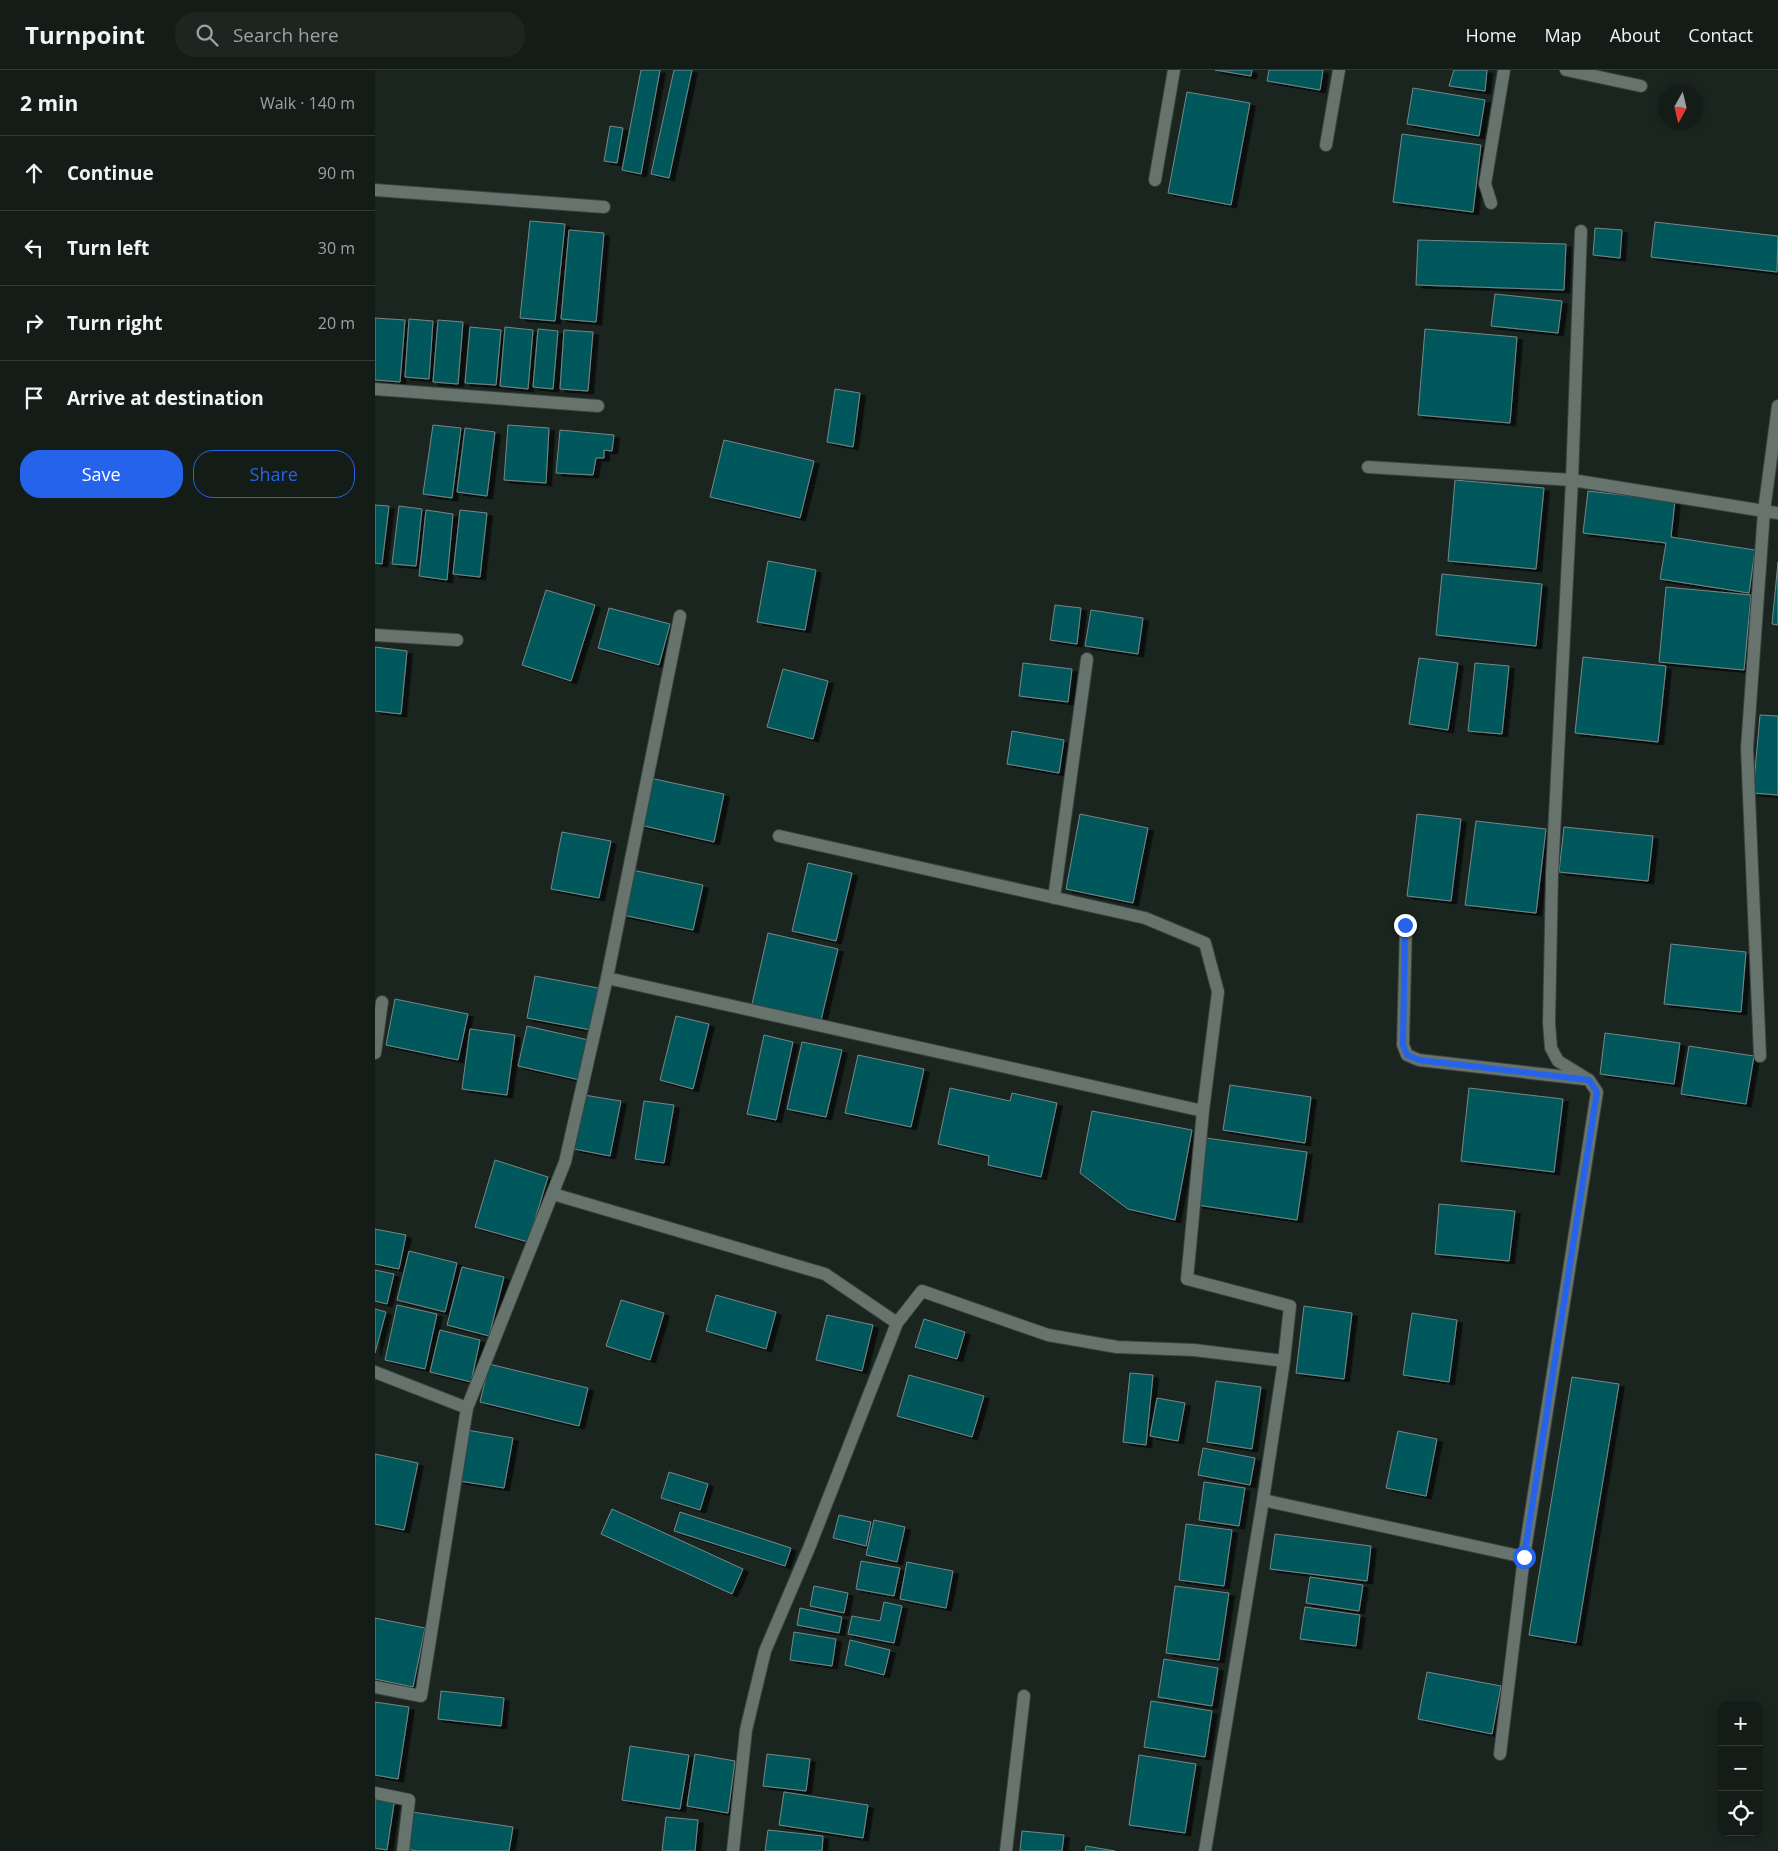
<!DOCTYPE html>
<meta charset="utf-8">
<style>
body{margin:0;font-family:"Open Sans",sans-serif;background:#1d2521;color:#f1f3f6}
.controls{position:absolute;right:15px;bottom:15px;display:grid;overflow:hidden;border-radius:10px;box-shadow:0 2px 8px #0003}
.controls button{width:45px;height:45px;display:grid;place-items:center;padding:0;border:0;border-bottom:1px solid #333a37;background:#141c18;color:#f1f3f6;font:25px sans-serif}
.compass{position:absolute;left:1283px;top:15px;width:45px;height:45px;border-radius:50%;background:#141c18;box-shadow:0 2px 8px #0003;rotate:188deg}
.stop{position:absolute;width:15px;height:15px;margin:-11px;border:4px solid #2563eb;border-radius:50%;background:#fff}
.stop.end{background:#2563eb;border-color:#fff;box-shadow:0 1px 5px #0008}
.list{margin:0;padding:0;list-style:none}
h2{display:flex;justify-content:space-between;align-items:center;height:65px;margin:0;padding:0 20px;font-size:21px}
h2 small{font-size:16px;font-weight:400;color:#9da1a2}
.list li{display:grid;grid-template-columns:32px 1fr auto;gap:15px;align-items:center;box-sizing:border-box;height:75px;padding:0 20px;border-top:1px solid #333a37}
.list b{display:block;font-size:19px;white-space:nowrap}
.list em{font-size:16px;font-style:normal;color:#9da1a2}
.actions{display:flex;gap:10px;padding:15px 20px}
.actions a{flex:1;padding:11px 0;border:1px solid #2563eb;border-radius:20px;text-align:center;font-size:18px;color:#2563eb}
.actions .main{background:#2563eb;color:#fff}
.icon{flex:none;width:28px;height:28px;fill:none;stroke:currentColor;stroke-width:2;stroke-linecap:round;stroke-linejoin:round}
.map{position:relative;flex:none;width:1403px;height:1781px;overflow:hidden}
header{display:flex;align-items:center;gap:30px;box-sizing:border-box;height:70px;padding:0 25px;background:#141c18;border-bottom:1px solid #333a37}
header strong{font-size:24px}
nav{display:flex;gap:28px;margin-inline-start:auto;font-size:18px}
.search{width:350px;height:45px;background:#1d2521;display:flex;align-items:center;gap:12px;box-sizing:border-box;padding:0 18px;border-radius:20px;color:#9da1a2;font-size:19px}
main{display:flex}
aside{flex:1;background:#141c18}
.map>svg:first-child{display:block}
.building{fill:#06585c;stroke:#768686;filter:url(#shadow)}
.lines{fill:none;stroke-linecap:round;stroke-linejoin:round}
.minor-casing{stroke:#38413d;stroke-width:14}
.minor{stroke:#67736d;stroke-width:12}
.route{stroke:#2563eb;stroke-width:6}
</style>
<header>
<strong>Turnpoint</strong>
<div class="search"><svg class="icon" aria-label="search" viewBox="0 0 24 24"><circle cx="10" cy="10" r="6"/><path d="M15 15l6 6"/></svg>Search here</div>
<nav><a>Home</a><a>Map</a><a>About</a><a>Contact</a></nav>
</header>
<main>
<aside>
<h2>2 min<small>Walk · 140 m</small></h2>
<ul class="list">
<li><svg class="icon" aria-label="ahead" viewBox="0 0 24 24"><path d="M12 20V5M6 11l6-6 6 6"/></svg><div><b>Continue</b></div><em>90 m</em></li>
<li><svg class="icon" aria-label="left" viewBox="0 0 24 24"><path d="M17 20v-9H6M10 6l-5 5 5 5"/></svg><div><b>Turn left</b></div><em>30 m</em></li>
<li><svg class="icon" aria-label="right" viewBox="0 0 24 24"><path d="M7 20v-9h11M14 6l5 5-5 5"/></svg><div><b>Turn right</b></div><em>20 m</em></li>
<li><svg class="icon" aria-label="arrive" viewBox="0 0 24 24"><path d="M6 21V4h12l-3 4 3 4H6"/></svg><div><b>Arrive at destination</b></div></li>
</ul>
<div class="actions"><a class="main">Save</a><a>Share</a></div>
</aside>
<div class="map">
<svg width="1403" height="1781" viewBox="0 0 1403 1781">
<defs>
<filter id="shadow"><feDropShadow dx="5.5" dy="3" stdDeviation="0" flood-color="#0009"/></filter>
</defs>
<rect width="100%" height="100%" fill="#1a2520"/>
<path class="building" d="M266,0H285L266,104L247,100Z
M299,0H317L294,108L276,104Z
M840,0H877L876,6Z
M894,0H948L945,20L892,11Z
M1079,0H1112L1110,21L1074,16Z
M1038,18L1110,30L1104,66L1032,54Z
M812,22L875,33L856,135L793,123Z
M235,56L248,58L242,93L229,91Z
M1027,64L1106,75L1098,142L1018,132Z
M155,151L190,154L180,251L145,248Z
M1280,152L1403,166L1402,202L1276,187Z
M1220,158L1247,160L1245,188L1218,185Z
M194,160L229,163L221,252L186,249Z
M1043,170L1191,174L1189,220L1041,215Z
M1120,224L1187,231L1183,263L1116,256Z
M0,248L30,250L25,312L0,310Z
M34,249L58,251L54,309L30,307Z
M63,250L88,252L83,314L58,312Z
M95,257L126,260L121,315L90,313Z
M130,257L158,260L153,319L125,316Z
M163,259L183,261L178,319L158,317Z
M1050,259L1142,267L1135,353L1043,345Z
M189,260L218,262L213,321L185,319Z
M460,319L485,323L478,377L452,372Z
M58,355L86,358L77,428L48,424Z
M133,355L174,358L171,413L129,410Z
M90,358L120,362L112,426L82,422Z
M185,360L239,365L237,381L229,380V388H221L218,405L181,403Z
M349,370L439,391L425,448L335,427Z
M1080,410L1169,418L1161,499L1073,491Z
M1213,421L1300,431L1296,467L1380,480L1374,523L1285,509L1291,473L1208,463Z
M0,435L14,436L7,494L0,493Z
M24,436L47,439L41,496L17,494Z
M51,440L78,444L72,510L44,506Z
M85,440L112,443L105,507L78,504Z
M393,491L441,500L430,560L382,552Z
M1403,492V555L1397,554Z
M1067,504L1167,514L1161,576L1061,565Z
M1291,517L1376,525L1369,600L1284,592Z
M171,520L220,535L196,611L147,595Z
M680,535L706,538L702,574L675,570Z
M234,538L295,554L284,595L223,578Z
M716,540L768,548L763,584L710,576Z
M0,577L32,581L26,644L0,641Z
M1208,587L1291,596L1283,672L1200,663Z
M1044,588L1083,593L1073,660L1034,654Z
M648,593L697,599L693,632L644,626Z
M1100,593L1134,596L1127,664L1093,661Z
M408,599L453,611L438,669L392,657Z
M1385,645L1403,646V725L1378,723Z
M637,661L689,670L684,703L632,694Z
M275,708L349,724L339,772L265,755Z
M705,744L773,758L758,833L691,819Z
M1042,744L1086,749L1076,831L1032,826Z
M1101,751L1171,759L1161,843L1090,835Z
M1189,757L1278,766L1273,811L1184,802Z
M187,762L236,771L224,828L176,819Z
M433,793L477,803L461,871L417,861Z
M257,800L328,815L318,860L248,845Z
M393,863L463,879L446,950L377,934Z
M1296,874L1371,882L1366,942L1289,934Z
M160,906L223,918L216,960L152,948Z
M20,929L93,944L83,990L11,975Z
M301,946L334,954L318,1019L285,1010Z
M152,956L218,971L209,1011L143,996Z
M95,959L140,965L132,1025L87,1019Z
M1230,963L1305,973L1299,1014L1225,1004Z
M389,965L418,972L401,1050L372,1044Z
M427,972L467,980L451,1047L412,1039Z
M1314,976L1379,986L1371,1034L1306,1024Z
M483,985L549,999L536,1057L470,1043Z
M855,1015L936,1027L930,1073L848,1060Z
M575,1018L635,1031L637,1023L682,1033L666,1107L613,1095L614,1086L563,1074Z
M1094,1018L1188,1029L1179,1102L1086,1091Z
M209,1025L246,1031L235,1086L199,1079Z
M269,1031L299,1035L289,1093L260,1089Z
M717,1041L817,1060L800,1150L753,1139L705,1103Z
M831,1068L932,1082L922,1150L822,1135Z
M120,1090L173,1107L153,1172L100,1157Z
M1064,1134L1140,1141L1134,1191L1060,1184Z
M0,1159L31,1165L24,1199L0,1194Z
M34,1181L82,1193L70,1242L22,1230Z
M87,1197L129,1207L114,1266L72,1255Z
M0,1200L19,1204L12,1234L0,1231Z
M341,1225L401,1242L391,1279L331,1261Z
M246,1230L289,1243L275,1290L231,1276Z
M22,1235L62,1244L50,1299L10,1290Z
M929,1236L977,1243L969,1309L921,1303Z
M0,1239L11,1242L0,1283Z
M1037,1243L1082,1250L1074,1312L1028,1305Z
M452,1245L498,1255L487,1301L441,1290Z
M549,1249L590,1262L582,1289L540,1277Z
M65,1260L105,1270L96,1312L55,1302Z
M114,1294L213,1318L204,1356L105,1332Z
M755,1303L778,1305L771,1375L748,1372Z
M534,1305L609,1326L597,1367L522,1346Z
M1197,1307L1244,1314L1201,1573L1154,1565Z
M841,1311L886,1317L877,1379L832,1372Z
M782,1328L810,1333L803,1371L775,1366Z
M92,1360L138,1368L129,1418L84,1411Z
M1023,1361L1062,1369L1051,1426L1011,1418Z
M828,1378L880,1388L875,1415L823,1405Z
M0,1384L43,1393L29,1460L0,1454Z
M294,1402L333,1414L325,1440L286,1428Z
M829,1412L870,1418L864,1456L824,1450Z
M237,1439L368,1499L357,1524L226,1464Z
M305,1442L416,1478L410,1496L299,1461Z
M464,1445L496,1452L491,1476L458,1468Z
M499,1450L530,1457L522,1492L491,1485Z
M811,1454L857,1460L849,1516L804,1510Z
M900,1464L996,1476L992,1511L895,1499Z
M486,1491L525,1498L519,1526L481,1519Z
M532,1492L578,1501L571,1538L525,1529Z
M935,1507L988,1515L984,1541L931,1533Z
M439,1516L473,1523L469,1543L435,1536Z
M800,1516L854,1523L844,1590L791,1583Z
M509,1532L527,1536L519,1573L473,1564L477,1546L505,1551Z
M930,1537L985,1545L981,1576L925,1569Z
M425,1538L467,1547L464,1563L422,1555Z
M0,1548L50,1558L38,1617L0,1609Z
M419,1562L461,1569L457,1596L415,1590Z
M475,1570L515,1580L509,1605L470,1595Z
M789,1589L843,1598L837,1636L783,1627Z
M1052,1602L1126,1616L1117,1664L1043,1649Z
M66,1621L129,1628L126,1656L63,1649Z
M776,1631L837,1641L830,1687L769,1677Z
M0,1632L34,1637L23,1709L0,1705Z
M255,1676L314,1685L305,1739L247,1730Z
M320,1684L360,1691L353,1743L312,1736Z
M392,1684L435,1689L431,1721L388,1716Z
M764,1685L821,1694L810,1763L754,1755Z
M409,1722L493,1735L488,1768L404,1755Z
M0,1725L20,1727L12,1780L0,1778Z
M37,1742L138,1757L134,1781H42L32,1779Z
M291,1747L323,1750L320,1781H287Z
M393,1760L448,1766L447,1781H390Z
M647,1761L689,1765L687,1781H645Z
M711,1776L740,1781H710Z"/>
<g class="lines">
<g class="minor-casing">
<path id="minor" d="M1191,0L1266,16
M951,75L964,0
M780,110L799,0
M0,120L229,137
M1116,133L1110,114L1129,0
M0,319L223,336
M1403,336L1389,441L1403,443
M993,397L1197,410L1389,441L1372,678L1385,986
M305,546L232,908L828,1041L812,1209L915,1236L909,1291L888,1430
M0,565L82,570
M404,766L770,848L830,873L843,922L828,1041
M679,828L712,589
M1031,855L1028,975L1032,985L1044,990L1209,1009
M0,983L7,932
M178,1124L450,1204L522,1253L434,1478L390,1581L371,1660L358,1781
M522,1253L547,1221L673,1265L742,1277L819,1280L909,1291
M0,1302L92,1338L190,1092L232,908
M0,1617L46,1626L92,1338
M1125,1684L1149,1487
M0,1723L34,1730L28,1781
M631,1781L649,1626
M830,1781L888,1430L1149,1487L1222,1022L1214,1010L1183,991L1176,978L1174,953L1177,804L1197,410L1206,161"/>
</g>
<use href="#minor" class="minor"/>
</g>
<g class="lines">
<path class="route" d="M1030,855L1028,975L1032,985L1044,990L1214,1010L1222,1022L1149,1487"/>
</g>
</svg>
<div class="controls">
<button>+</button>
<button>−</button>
<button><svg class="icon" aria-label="locate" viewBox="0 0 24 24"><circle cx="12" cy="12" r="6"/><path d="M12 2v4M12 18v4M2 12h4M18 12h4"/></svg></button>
</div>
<svg class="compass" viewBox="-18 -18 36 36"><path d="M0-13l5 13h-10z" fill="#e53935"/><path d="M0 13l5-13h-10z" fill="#9da1a2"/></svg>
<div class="stop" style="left:1149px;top:1487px"></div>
<div class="stop end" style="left:1030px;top:855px"></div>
</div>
</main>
